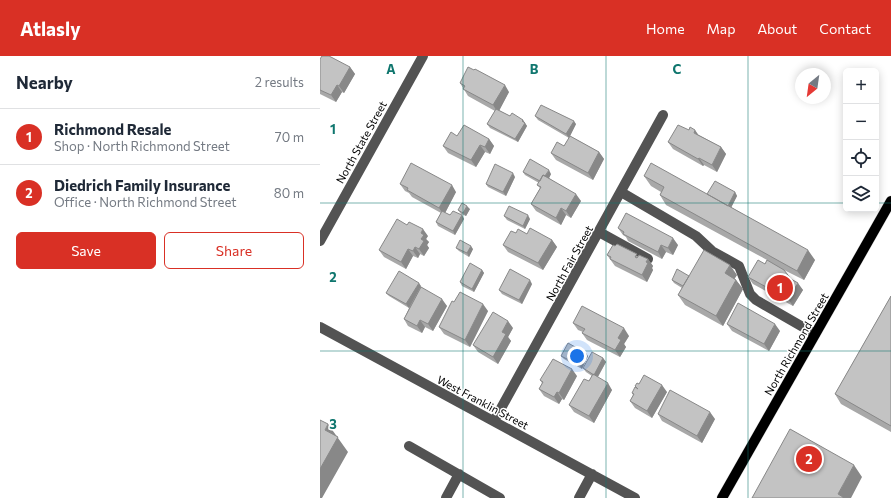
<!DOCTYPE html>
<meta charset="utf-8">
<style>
body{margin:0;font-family:Commissioner,sans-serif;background:#f2f2f3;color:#1f2937}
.controls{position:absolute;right:12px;top:12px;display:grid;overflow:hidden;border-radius:6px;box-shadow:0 2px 10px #0003}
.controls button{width:36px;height:36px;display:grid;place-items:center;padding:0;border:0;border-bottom:1px solid #e0e1e3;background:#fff;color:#1f2937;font:20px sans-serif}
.compass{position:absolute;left:475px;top:12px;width:36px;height:36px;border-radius:50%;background:#fff;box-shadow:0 2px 10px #0003;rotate:209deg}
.you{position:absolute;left:257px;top:300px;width:14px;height:14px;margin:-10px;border:3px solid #fff;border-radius:50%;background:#1a73e8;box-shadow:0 0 0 6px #1a73e833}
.badge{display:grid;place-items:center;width:26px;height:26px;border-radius:50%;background:#d93025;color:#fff;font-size:13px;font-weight:700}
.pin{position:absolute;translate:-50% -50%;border:2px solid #fff;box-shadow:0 1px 4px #0006}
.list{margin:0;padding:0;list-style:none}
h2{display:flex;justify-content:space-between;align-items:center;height:52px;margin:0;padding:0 16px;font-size:17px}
h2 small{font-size:13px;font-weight:400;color:#747a83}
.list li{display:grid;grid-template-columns:26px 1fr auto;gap:12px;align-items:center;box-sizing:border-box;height:56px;padding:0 16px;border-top:1px solid #e0e1e3}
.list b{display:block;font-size:15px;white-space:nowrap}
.list p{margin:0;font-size:13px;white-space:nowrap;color:#747a83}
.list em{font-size:13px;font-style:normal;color:#747a83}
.actions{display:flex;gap:8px;padding:12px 16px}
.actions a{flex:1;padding:9px 0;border:1px solid #d93025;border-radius:6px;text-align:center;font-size:14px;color:#d93025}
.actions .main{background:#d93025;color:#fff}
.icon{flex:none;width:22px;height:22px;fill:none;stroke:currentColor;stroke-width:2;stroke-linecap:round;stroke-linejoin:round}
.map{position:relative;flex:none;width:571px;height:442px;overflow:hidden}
header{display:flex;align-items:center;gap:24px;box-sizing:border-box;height:56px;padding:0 20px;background:#d93025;color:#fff}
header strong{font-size:19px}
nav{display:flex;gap:22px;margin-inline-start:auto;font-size:14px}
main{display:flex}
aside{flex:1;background:#fff}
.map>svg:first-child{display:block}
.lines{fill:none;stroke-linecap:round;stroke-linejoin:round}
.major-casing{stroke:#dbdbdb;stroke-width:11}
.minor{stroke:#535353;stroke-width:10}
.major{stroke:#000;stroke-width:10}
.wall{fill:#a8a8a8}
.shaded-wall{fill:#888}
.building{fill:#c3c3c3;stroke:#888}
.grid{fill:none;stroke:#0f766e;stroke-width:1;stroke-opacity:0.55}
.labels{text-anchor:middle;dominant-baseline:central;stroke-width:3;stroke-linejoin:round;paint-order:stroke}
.street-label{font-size:11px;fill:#000;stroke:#fff}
.grid-label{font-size:13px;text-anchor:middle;font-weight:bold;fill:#0f766e;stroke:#fff;stroke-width:3;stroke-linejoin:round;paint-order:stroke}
</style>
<header>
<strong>Atlasly</strong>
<nav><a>Home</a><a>Map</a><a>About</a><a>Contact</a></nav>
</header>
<main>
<aside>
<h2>Nearby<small>2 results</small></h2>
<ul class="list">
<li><span class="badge">1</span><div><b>Richmond Resale</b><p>Shop · North Richmond Street</p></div><em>70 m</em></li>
<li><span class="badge">2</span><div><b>Diedrich Family Insurance</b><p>Office · North Richmond Street</p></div><em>80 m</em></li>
</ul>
<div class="actions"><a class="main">Save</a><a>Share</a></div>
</aside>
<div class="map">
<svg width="571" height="442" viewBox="0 0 571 442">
<rect width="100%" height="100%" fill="#fff"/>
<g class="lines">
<g class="major-casing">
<path id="major" d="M402,442L571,145"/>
</g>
<path class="minor" d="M301,136L376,180L392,195L419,210L430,238L436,244L495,278
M279,176L328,203
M0,185L103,0
M0,271L315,442
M174,365L343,59
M89,390L180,442
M126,442L139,418
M259,442L272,418"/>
<use href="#major" class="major"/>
</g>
<path class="wall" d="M0,3L30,11L35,18L24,37L22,36L16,46L0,38Z
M140,27L189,36L179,54L190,60L203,64L207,70L198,86L170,72L167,68L175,55L148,40Z
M215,60L256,68L250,80L279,96L284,103L273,124L236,104L231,97L244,90L249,82L218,64Z
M379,79L401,91L406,98L397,116L384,109L383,110L353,93L348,86Z
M137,80L169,83L174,90L170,98L165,96L156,111L128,97L123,90Z
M203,116L231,118L229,122L261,145L251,162L246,159L241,169L216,155L211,148L220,132L217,129L219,127L205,119Z
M324,120L387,138L415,136L417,140L411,151L495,204L484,224L464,214L471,223L483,234L473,250L433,228L428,221L445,208L447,204L346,149L340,139L341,136L331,130Z
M195,121L186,140L168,131L166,128Z
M80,128L136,136L125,157L130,159H142L144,163L135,179L118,170L116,166L121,157L92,141L89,137L85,135Z
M150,153L146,160L141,158L138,154Z
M184,160L210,163L205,173L187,164Z
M298,172L358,189L353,199L346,196L342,203L308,185L306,181L303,179Z
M196,177L207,178L232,184L237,191L223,214L188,196L183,189Z
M108,180L106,183L109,186L107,189L109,192L104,200L100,198L98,202L93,200L86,213L64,201L59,194Z
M136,192L153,193L149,201L139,195Z
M287,199L318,200L328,203L333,210L332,212L333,214L327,226L295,210Z
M162,214L164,217L154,236L142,230L140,226Z
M417,219L414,222L416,224L423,233L403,270L365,249L358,239L362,232L354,227L352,224L369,220Z
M212,228L202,248L182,238L179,234Z
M101,230V231L127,250L113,275L105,271L102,277L88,270L84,263L89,252L69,240L66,237Z
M571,240V376L521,348L515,338Z
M134,246L168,255L150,291L124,278L119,271Z
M253,267L309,280L304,288L306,291L300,301L267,284L262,277L263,276L258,274Z
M407,268L460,275L449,295L412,275Z
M193,272L188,281L191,285L178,308L158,296L153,289Z
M241,300H268L262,313L244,303Z
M283,302L286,306L278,321L292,334L274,367L254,356L249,349L269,325L272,320L266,316L263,312Z
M257,320L244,344L242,343L239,348L224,340L219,333L222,327L220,324Z
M319,328L347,336L332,362L315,352L310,345L313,339L312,337L317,333L315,330Z
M338,358L395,363L382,387L342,365Z"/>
<path class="shaded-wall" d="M30,11L35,18L24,37L19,30Z
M17,29L22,36L16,46L11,39Z
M185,29L189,36L178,57L173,49Z
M203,64L207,70L198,86L195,83Z
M254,65L256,68L249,82L246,78Z
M375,74L380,81L374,77Z
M169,83L174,90L170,98L165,91Z
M160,89L165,96L156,111L151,104Z
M401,91L406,98L397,116L392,109Z
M279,96L284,103L273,124L268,117Z
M379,102L384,109L383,110L378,103Z
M229,114L231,118L225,130L222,126Z
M193,117L195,121L186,140L183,136Z
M132,129L136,136L124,159L119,152Z
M415,136L417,140L410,154L407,151Z
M256,138L261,145L251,162L246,155Z
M147,150L150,153L146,160L143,157Z
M241,152L246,159L241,169L236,162Z
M142,159L144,163L135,179L133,175Z
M208,159L210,163L205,173L203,170Z
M103,173L108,180L106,183L109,186L107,189L109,192L104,200L99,193L101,177Z
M353,182L358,189L353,199L348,192Z
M232,184L237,191L223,214L218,207Z
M341,189L346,196L342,203L338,196Z
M151,190L153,193L149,201L147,197Z
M95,191L100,198L98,202L93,195Z
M88,193L93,200L86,213L81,206Z
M488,194L495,204L484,224L477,215Z
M328,203L333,210L332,212L333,214L327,226L322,219Z
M410,209L417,219L412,227L405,217Z
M162,214L164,217L154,236L152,233Z
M210,224L212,228L202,248L199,244Z
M416,224L423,233L403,270L396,260Z
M99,227L101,230L89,252L86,248Z
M478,227L483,234L473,250L468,243Z
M122,243L127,250L113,275L108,268Z
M163,248L168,255L150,291L145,284Z
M100,264L105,271L102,277L97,270Z
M188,265L193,272L188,281L191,285L178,308L173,301L182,276Z
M455,268L460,275L449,295L444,288Z
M304,272L309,280L304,288L306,291L300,301L295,294L298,282Z
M266,297L268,300L262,313L259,309Z
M283,302L286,306L277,322L274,319Z
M252,313L257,320L244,344L239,337Z
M288,327L292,334L274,367L269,360Z
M342,329L347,336L332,362L327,355Z
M237,336L242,343L239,348L234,341Z
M390,356L395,363L382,387L377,380Z
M8,368L28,396L2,442H0V413L5,374Z
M534,409L542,421L531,442H521L518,438Z"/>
<path class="building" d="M2,0H9L30,11L19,30L17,29L11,39L0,34V3Z
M148,11L154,14L155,13L185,29L173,49L143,33L145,30L140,27Z
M221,49L254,65L246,78L215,60Z
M176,53L190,60L192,57L203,64L202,65L205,67L195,83L167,68Z
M144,69L169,83L165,91L160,89L151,104L123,90L131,76L137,80Z
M358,69L369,74L370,71L375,74L374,77L401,91L392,109L379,102L378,103L348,86Z
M250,80L279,96L268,117L231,97L237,86L244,90Z
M210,103L229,114L225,120L223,119L220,125L203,116Z
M91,107L132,129L119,152L87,134L88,132L80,128Z
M331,107L488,194L477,215L340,139L344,131L324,120Z
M175,108L193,117L183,136L166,128Z
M223,119L256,138L246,155L241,152L236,162L211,148L221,131L217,129Z
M395,125L415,136L408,150L387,138Z
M142,147L147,150L143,157L138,154Z
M189,150L208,159L203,170L184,160Z
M122,155L130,159L133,155L142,159L133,175L116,166Z
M306,157L353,182L348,192L341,189L338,196L303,178L304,176L298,172Z
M77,163L87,169L89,166L103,173L101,177L104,179L101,183L104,185L99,193L95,191L93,195L88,193L81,206L59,194Z
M210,172L232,184L218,207L183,189L191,175L196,177L198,173L207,178Z
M140,184L151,190L147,197L136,192Z
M297,188L317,198L315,201L317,202L319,199L328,203L326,206L328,207L322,219L290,203L291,201L287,199L293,189L295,190Z
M384,194L410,209L405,217L416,224L396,260L358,239Z
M438,204L445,208L447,204L464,214L471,223L478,227L468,243L428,221Z
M150,207L162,214L152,233L140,226Z
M190,213L210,224L199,244L179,234Z
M357,213L369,220L363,230L352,224Z
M79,215L99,227L86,248L66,237Z
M101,231L122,243L108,268L100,264L97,270L84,263Z
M140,236L163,248L145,284L119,271L132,245L134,246Z
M571,240V370L515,338Z
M418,247L455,268L444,288L407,268Z
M262,250L304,272L298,282L301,284L295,294L262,277L265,273L253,267Z
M173,256L188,265L182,276L186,278L173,301L153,289Z
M248,287L266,297L259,309L241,300Z
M272,296L283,302L274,319L263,312Z
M233,303L252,313L239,337L237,336L234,341L219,333L223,326L220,324Z
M273,318L288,327L269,360L249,349L264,323L269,325Z
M324,319L342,329L327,355L310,345L314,338L312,337L315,331L318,333L315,330L317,327L319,328Z
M350,334L390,356L377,380L338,358Z
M0,364L8,368L5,374L18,381L0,413Z
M470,373L534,409L518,438L523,441V442H432Z"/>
<path class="grid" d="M143,0V442M286,0V442M428,0V442M0,147H526M556,147H571M0,295H571"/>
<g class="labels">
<g class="street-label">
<text transform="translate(41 86) rotate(-61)">North State Street</text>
<text transform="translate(249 207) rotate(-61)">North Fair Street</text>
<text transform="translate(476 288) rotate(-60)">North Richmond Street</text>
<text transform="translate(163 346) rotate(28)">West Franklin Street</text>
</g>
</g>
<g class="grid-label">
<text x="71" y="18">A</text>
<text x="214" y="18">B</text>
<text x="357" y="18">C</text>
<text x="13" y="78">1</text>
<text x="13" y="226">2</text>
<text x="13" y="373">3</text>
</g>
</svg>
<div class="controls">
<button>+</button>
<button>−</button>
<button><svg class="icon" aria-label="locate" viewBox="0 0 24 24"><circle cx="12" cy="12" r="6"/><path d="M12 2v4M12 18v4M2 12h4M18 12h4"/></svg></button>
<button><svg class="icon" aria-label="layers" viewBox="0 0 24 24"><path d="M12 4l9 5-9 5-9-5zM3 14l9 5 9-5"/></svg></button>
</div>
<svg class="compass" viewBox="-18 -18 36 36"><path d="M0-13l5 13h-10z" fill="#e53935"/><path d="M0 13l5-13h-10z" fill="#747a83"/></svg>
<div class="you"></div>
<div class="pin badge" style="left:460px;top:232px">1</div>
<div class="pin badge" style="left:489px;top:403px">2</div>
</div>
</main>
